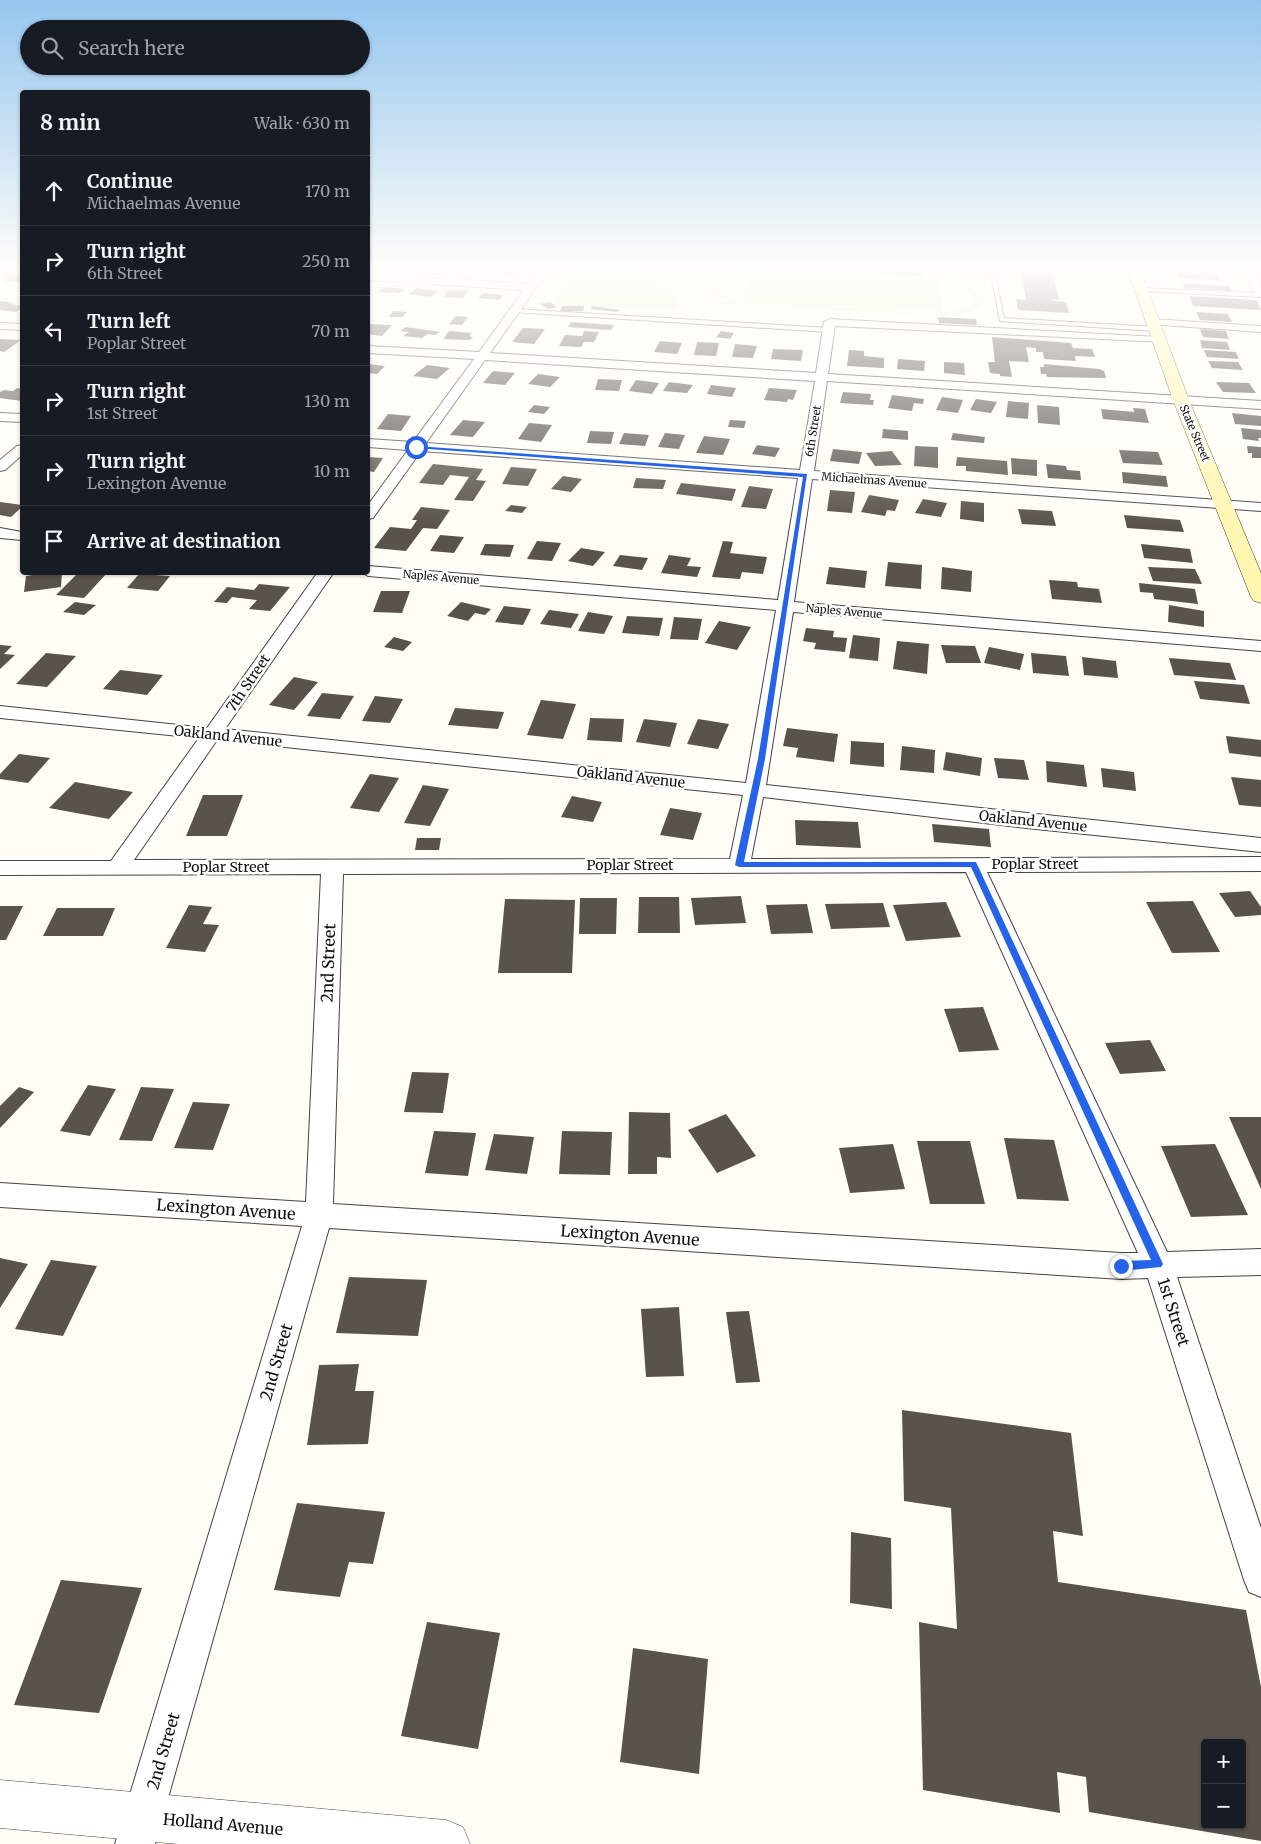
<!DOCTYPE html>
<meta charset="utf-8">
<style>
body{margin:0;font-family:Merriweather,serif;background:#242831;color:#f1f3f6}
.controls{position:absolute;right:15px;bottom:15px;display:grid;overflow:hidden;border-radius:5px;box-shadow:0 1px 4px #0004}
.controls button{width:45px;height:45px;display:grid;place-items:center;padding:0;border:0;border-bottom:1px solid #363941;background:#171b24;color:#f1f3f6;font:25px sans-serif}
.stop{position:absolute;width:15px;height:15px;margin:-11px;border:4px solid #2563eb;border-radius:50%;background:#fff}
.stop.end{background:#2563eb;border-color:#fff;box-shadow:0 1px 5px #0008}
.list{margin:0;padding:0;list-style:none}
h2{display:flex;justify-content:space-between;align-items:center;height:65px;margin:0;padding:0 20px;font-size:21px}
h2 small{font-size:16px;font-weight:400;color:#9ea1a6}
.list li{display:grid;grid-template-columns:32px 1fr auto;gap:15px;align-items:center;box-sizing:border-box;height:70px;padding:0 20px;border-top:1px solid #363941}
.list b{display:block;font-size:19px;white-space:nowrap}
.list p{margin:0;font-size:16px;white-space:nowrap;color:#9ea1a6}
.list em{font-size:16px;font-style:normal;color:#9ea1a6}
.icon{flex:none;width:28px;height:28px;fill:none;stroke:currentColor;stroke-width:2;stroke-linecap:round;stroke-linejoin:round}
.map{position:relative;flex:none;width:1261px;height:1844px;overflow:hidden}
.search{position:absolute;background:#171b24;box-shadow:0 1px 4px #0004;left:20px;top:20px;width:350px;height:55px;display:flex;align-items:center;gap:12px;box-sizing:border-box;padding:0 18px;border-radius:28px;color:#9ea1a6;font-size:19px}
.panel{position:absolute;background:#171b24;box-shadow:0 1px 4px #0004;left:20px;top:90px;width:350px;height:485px;border-radius:5px}
.map>svg:first-child{display:block}
.pitch{fill:#e6f2cf;fill-rule:evenodd}
.building{fill:#5a524d;fill-rule:evenodd}
.lines{fill:none;stroke-linecap:round;stroke-linejoin:round}
.service-casing{stroke:#444;stroke-width:2}
.minor-casing{stroke:#444;stroke-width:2}
.tertiary-casing{stroke:#444;stroke-width:1}
.secondary-casing{stroke:#333;stroke-width:1}
.service{fill:#fff;fill-rule:evenodd}
.minor{fill:#fff;fill-rule:evenodd}
.tertiary{fill:#fff;fill-rule:evenodd}
.secondary{fill:#fff6b0;fill-rule:evenodd}
.route{fill:#2563eb}
.labels{text-anchor:middle;dominant-baseline:central;stroke-width:5;stroke-linejoin:round;paint-order:stroke}
.far-street-label{font-size:11px;fill:#111;stroke:#fff}
.street-label{font-size:14px;fill:#111;stroke:#fff}
.near-street-label{font-size:16px;fill:#111;stroke:#fff}
</style>
<div class="map">
<svg width="1261" height="1844" viewBox="0 0 1261 1844">
<rect width="100%" height="100%" fill="#fffdf5"/>
<path class="pitch" d="M588,267C618,267 658,272 679,297L678,309H628L561,305L554,301L572,275Z
M749,270L939,279L970,287L982,295L984,300C977,314 956,315 942,316L714,304L715,301L729,302L716,295L709,289L711,283L730,273ZM750,273L743,301L731,298L720,291V283L731,277ZM940,282C952,284 966,287 974,297V302L962,309L937,313L747,302L943,311Z"/>
<path class="building" d="M433,267H459L456,272L430,270Z
M865,267H922L923,276L865,273Z
M1020,267H1050L1052,270L1059,300L1052,299L1053,301L1066,302L1069,313L1018,310L1016,299L1026,300Z
M1174,267H1213L1221,281L1178,278Z
M17,268H22V280L18,282L3,281L8,278H0Z
M471,268L488,269L483,273L466,272Z
M505,268H514L512,271H521L518,276L491,274L495,269L503,270Z
M1182,283L1229,286L1232,291L1184,288Z
M383,287L405,289L400,293L378,292Z
M417,288L439,291L430,297L408,294Z
M448,290H468L464,298L444,297Z
M483,293L504,295L499,300L478,298Z
M1189,296L1257,300L1261,310L1193,306Z
M0,301L14,303L11,304L22,306V308L16,312L0,310Z
M550,302L558,307L548,309L540,304Z
M562,306H584L583,311H560Z
M593,306L620,310L617,312L590,309Z
M393,311L407,312L402,317H389Z
M1196,312L1228,314L1232,322L1200,320Z
M456,316L468,317L462,325L449,324Z
M938,317L976,319L977,325L939,323Z
M571,322L614,325L611,330L568,327Z
M368,324L392,325L382,336L368,334Z
M406,327L440,332L435,335L428,334L422,338L403,336L409,332L400,331Z
M523,328L545,329L534,344L512,342Z
M1200,329L1226,331L1229,339L1203,337Z
M449,331L472,333L469,336L473,337L470,340L443,339Z
M584,331L599,332L594,342H584L581,347L559,346L565,335L582,336Z
M721,331L734,333L730,339L716,337Z
M992,337L1071,343L1073,348L1092,349L1095,357L1075,356L1076,361L1044,359L1043,352H1036V348L1026,347L1029,362L1009,361L1012,377L1000,376V374L990,373L988,362H995Z
M0,339L21,340L4,352L0,351Z
M1200,340L1227,342L1230,350L1202,348Z
M660,341L682,343L677,354L654,352Z
M697,342L719,343L716,356L694,355Z
M735,344L757,346L753,358L732,357Z
M773,349L803,350L801,361L771,359Z
M849,350L864,351V356L884,358V368L847,366Z
M1204,350L1236,352L1239,359L1207,357Z
M898,359L925,361L924,371L897,369Z
M1208,361L1238,362L1243,370L1212,368Z
M944,362L964,363L965,375L944,373Z
M368,364L385,366L377,374L368,373Z
M1044,364L1099,369L1104,371L1106,378L1047,377L1046,374H1041L1040,367H1044Z
M427,365L450,368L437,379L413,376Z
M493,371L515,373L505,385L483,383Z
M538,374L560,377L550,387L528,384Z
M598,379L622,380L619,391L595,390Z
M636,380L659,383L652,394L629,391Z
M669,382L693,385L687,393L663,391Z
M1216,382L1249,383L1256,393L1223,392Z
M711,385L736,388L732,397L707,394Z
M17,388L22,389V401L0,398V392L4,390L13,391Z
M769,388L797,390L793,400L788,399L787,402L764,400Z
M843,392L871,394L870,400H874L873,405L840,403Z
M892,395L924,399L923,404L914,403L912,411L888,408Z
M942,397L963,400L958,413L936,410Z
M976,399L997,402L991,413L970,410Z
M1008,401L1029,403L1028,419L1006,417Z
M534,405L550,407L544,414L528,412Z
M1037,405L1059,407L1060,425L1038,423Z
M1133,408L1145,409L1149,423L1103,419L1101,409L1134,412Z
M1232,413L1261,416V426L1235,424Z
M388,414L411,416L401,431L377,429Z
M463,420L485,422L473,437L450,435Z
M730,420L746,421L744,428L728,427Z
M529,423L552,425L541,442L518,439Z
M1241,428L1261,430V438H1258L1259,441L1243,439Z
M883,429L908,431V440L882,438Z
M590,431L614,432L611,444L587,443Z
M624,433L649,435L645,446L619,444Z
M665,433L685,435L679,449L658,447Z
M953,433L985,437L984,443L951,440Z
M704,436L730,439L723,455L696,453Z
M757,445L780,448L775,457L752,454Z
M915,446L938,447V468L914,466Z
M1247,446L1261,447V458H1252V453H1248Z
M833,449L862,452L859,464L830,461Z
M1119,450L1158,452L1163,465L1123,463Z
M892,451L902,465L875,466L866,453Z
M368,457L383,458L374,472L368,471Z
M957,457L1007,461L1008,475L966,471V466H956Z
M1011,458L1037,460V476L1012,474Z
M433,464L483,469L476,480L486,481L473,501L454,500L469,477L450,475L443,485L419,483Z
M1046,464L1066,466L1067,470L1080,471L1081,480L1048,478Z
M511,467L537,469L528,486L502,484Z
M1122,472L1166,476L1168,487L1123,483Z
M563,476L582,479L571,492L551,489Z
M636,478L666,480L663,489L633,488Z
M681,483L736,489L732,501L676,494Z
M749,486L773,489L766,509L741,507Z
M830,490L855,492L852,513L827,511Z
M869,495L899,500L895,511L887,510L885,516L861,512Z
M923,499L947,503L941,517L915,513Z
M961,501L984,503V522L960,519Z
M0,502L22,505V507L11,517L0,515Z
M511,505L527,507L522,513L505,511Z
M421,507L450,510L437,529L423,528L406,551L374,548L390,527L411,529L417,520H412Z
M1018,509L1052,511L1056,526L1022,524Z
M1124,515L1180,520L1184,532L1127,528Z
M440,535L464,537L454,553L430,551Z
M537,541L561,543L552,561L527,559Z
M723,541L733,542L730,553L767,557L763,574L742,572L740,579L712,577Z
M485,544L514,545L510,557L480,555Z
M1141,544L1190,549L1193,563L1144,558Z
M581,548L605,552L593,566L568,561Z
M620,555L648,558L642,570L613,566Z
M669,555L691,558L687,566L701,567L697,577L661,573Z
M888,562L922,565L921,589L885,586Z
M829,567L867,571L865,588L826,584Z
M942,567L972,571L971,592L941,589Z
M1148,567L1195,569L1202,584L1153,581Z
M50,572H62L61,587L24,592L26,576Z
M79,572H108L84,598L56,595Z
M139,574L170,576L158,591L127,588Z
M1049,580L1077,582L1078,587L1099,589L1102,603L1052,599Z
M1139,583L1195,589L1198,604L1154,599L1153,593L1140,592Z
M259,584L290,587L270,611L249,609L257,600L232,597L227,603L214,602L227,587L254,590Z
M381,591H410L402,613L373,612Z
M75,602L96,605L84,615L63,612Z
M461,602L491,609L485,615L475,613L468,621L447,616Z
M1169,605L1204,611V627L1168,622Z
M504,606L531,609L523,625L495,622Z
M549,610L579,614L571,628L540,624Z
M588,612L613,616L604,634L578,631Z
M627,616L663,618L659,636L622,633Z
M674,617L702,619L698,640L670,639Z
M719,621L751,627L737,650L705,643Z
M806,628L834,631L833,637L847,638L845,652L814,649L816,643L803,641Z
M853,635L880,638L878,661L849,658Z
M394,637L412,642L403,651L384,647Z
M897,641L929,644L927,674L893,669Z
M0,645L12,646L4,654L15,655L0,669Z
M941,645L975,646L981,663H946Z
M989,647L1024,654L1020,670L984,663Z
M46,653L76,656L47,687L16,684Z
M1031,653L1066,656L1069,676L1033,673Z
M1082,657L1116,661L1118,678L1084,675Z
M1169,658L1230,663L1236,680L1174,675Z
M120,670L163,675L147,695L103,689Z
M294,677L318,682L294,710L269,705Z
M1194,681L1244,685L1250,704L1200,699Z
M322,693L354,696L340,719L307,716Z
M375,696L403,699L390,723L362,721Z
M541,700L576,704L563,739L527,735Z
M455,708L504,712L498,729L448,725Z
M590,718L624,719L622,742L587,740Z
M644,719L677,723L670,747L636,742Z
M698,719L729,724L718,749L687,744Z
M787,728L838,734L834,762L796,757L798,748L783,746Z
M1226,736L1261,740V757L1229,753Z
M851,741L884,743V767L850,764Z
M902,746L935,750L934,773L900,770Z
M946,752L982,758L980,776L943,770Z
M19,754L50,758L28,783L0,779V774Z
M994,758L1024,760L1029,780L998,778Z
M1046,761L1084,765L1087,787L1047,782Z
M1101,768L1134,772L1136,791L1103,787Z
M370,774L399,778L379,812L350,808Z
M1231,777L1261,780V807L1239,805Z
M75,782L133,792L109,819L49,808Z
M423,785L449,789L430,826L404,823Z
M203,795H243L227,836H186Z
M572,796L602,802L593,822L561,817Z
M670,808L702,813L693,840L660,835Z
M795,820L858,822L861,848L796,845Z
M932,824L989,829L991,847L934,842Z
M417,838H441L439,850H415Z
M1250,891L1261,907V915L1235,917L1219,893Z
M741,896L746,923L695,925L691,898Z
M639,897H679L680,933H638Z
M580,898H617L616,934H579Z
M505,899L575,900L572,973H498Z
M1193,901L1220,952L1172,953L1146,902Z
M946,902L961,937L906,941L893,905Z
M883,903L890,927L831,929L825,904Z
M807,904L813,933L771,934L766,905Z
M189,905L212,907L203,924L219,925L205,952L166,948Z
M0,906H23L6,940H0Z
M57,908H115L103,936H43Z
M983,1007L999,1050L959,1052L944,1009Z
M1150,1040L1166,1071L1120,1074L1105,1043Z
M412,1072L449,1073L443,1113L404,1112Z
M88,1085L116,1089L90,1136L60,1131Z
M19,1087L34,1092L0,1128V1106Z
M141,1087L174,1089L152,1141L119,1140Z
M193,1102L230,1104L213,1150L174,1148Z
M629,1112L670,1113L671,1158L657,1157V1174H628Z
M726,1114L756,1156L717,1173L688,1130Z
M1229,1117H1261V1189Z
M434,1131L476,1133L468,1176L425,1173Z
M562,1131L612,1132L610,1175L559,1174Z
M494,1134L534,1137L527,1174L485,1170Z
M1004,1138L1054,1140L1069,1201L1017,1199Z
M917,1141H970L985,1204H930Z
M893,1144L905,1189L850,1193L839,1148Z
M1215,1144L1248,1215L1191,1217L1161,1146Z
M0,1258L28,1264L0,1308Z
M51,1260L97,1266L63,1336L15,1329Z
M349,1277L427,1280L418,1336L336,1333Z
M679,1307L684,1376L646,1377L641,1309Z
M749,1311L760,1382L736,1383L726,1312Z
M359,1364L355,1391H374L368,1444L307,1445L319,1365Z
M902,1410L1071,1433L1083,1536L1053,1531L1058,1582L1246,1610L1261,1687V1841L1089,1812L1086,1777L1057,1772L1060,1813L923,1790L919,1622L957,1629L951,1508L904,1501ZM1205,1743H1242V1825H1205Z
M297,1503L385,1512L373,1564L349,1562L340,1597L274,1590Z
M851,1532L891,1538L892,1609L850,1603Z
M61,1580L142,1588L99,1713L14,1705Z
M427,1622L500,1633L478,1749L401,1736Z
M633,1648L708,1659L699,1774L620,1762Z"/>
<g class="lines">
<g class="service-casing">
<path id="service" d="M945,267C963,267 979,271 996,278L1004,318L1155,327L1158,329L1155,331L1000,321L992,280L978,274Z
M1141,288L1261,293V297L1139,291Z
M515,309L829,328L832,330L829,332L513,312Z"/>
</g>
<g class="minor-casing">
<path id="minor" d="M541,267H551L490,353L816,373L824,322L830,319L1159,337L1165,340L1163,342L835,326L828,374L1261,401V409L827,381L814,471L1261,503V511L812,479L794,602L1261,641V651L793,612L766,785L1261,838V852L1026,828L763,797L751,859L1261,857V871L987,872L1167,1252L1261,1249V1275L1177,1277L1261,1528V1597L1249,1592L1244,1580L1148,1278L1121,1279L329,1228L155,1844H115L302,1226L0,1207V1183L306,1202L321,874L0,875V861H111L199,738L0,718V706L207,728L318,572H334L225,729L746,783L776,610L368,576L361,572H368V566L778,600L798,478L421,451L373,518L368,519V505L408,450L368,447V439L413,442L474,359L368,353V346L479,352L524,290L368,280V274L529,284ZM485,360L815,381L800,470L426,443ZM217,740L743,795L730,859L134,860ZM966,872L1138,1253H1121L333,1204L343,874Z
M1239,267H1249L1261,285V296L1257,295Z
M1152,319L1261,326V332L1148,324L1146,322Z
M0,323L22,324V330L0,329Z
M0,413L22,414V422L0,421Z
M22,445V455L5,470L0,471V460L17,446Z
M0,528L22,532V540L0,538Z"/>
</g>
<g class="tertiary-casing">
<path id="tertiary" d="M0,1780L446,1820L463,1827L470,1844H178L0,1828Z"/>
</g>
<g class="secondary-casing">
<path id="secondary" d="M1127,267H1139L1189,400L1261,573V603L1254,601L1251,597L1173,400Z"/>
</g>
<use href="#service" class="service"/>
<use href="#minor" class="minor"/>
<use href="#tertiary" class="tertiary"/>
<use href="#secondary" class="secondary"/>
</g>
<linearGradient id="sky" x2="0" y2="1"><stop stop-color="#95c6ee"/><stop offset="0.51" stop-color="#fffefa"/><stop offset="1" stop-color="#fffefa" stop-opacity="0"/></linearGradient>
<rect width="1261" height="526" fill="url(#sky)"/>
<path class="route" d="M416,446L807,474L765,759L744,862H976L1163,1264L1161,1267L1121,1271L1118,1269L1116,1266L1118,1263L1121,1261L1151,1260L971,867H739L735,865L758,759L803,477L415,448Z"/>
<g class="labels">
<g class="far-street-label">
<text transform="translate(813 431) rotate(-81)">6th Street</text>
<text transform="translate(1195 433) rotate(67)">State Street</text>
<text transform="translate(874 480) rotate(4)">Michaelmas Avenue</text>
<text transform="translate(441 577) rotate(5)">Naples Avenue</text>
<text transform="translate(844 611) rotate(5)">Naples Avenue</text>
</g>
<g class="street-label">
<text transform="translate(248 683) rotate(-56)">7th Street</text>
<text transform="translate(228 736) rotate(6)">Oakland Avenue</text>
<text transform="translate(631 777) rotate(6)">Oakland Avenue</text>
<text transform="translate(1033 821) rotate(6)">Oakland Avenue</text>
<text x="1035" y="864">Poplar Street</text>
<text x="630" y="865">Poplar Street</text>
<text x="226" y="867">Poplar Street</text>
</g>
<g class="near-street-label">
<text transform="translate(328 963) rotate(-88)">2nd Street</text>
<text transform="translate(226 1209) rotate(4)">Lexington Avenue</text>
<text transform="translate(630 1235) rotate(4)">Lexington Avenue</text>
<text transform="translate(1174 1312) rotate(72)">1st Street</text>
<text transform="translate(276 1362) rotate(-74)">2nd Street</text>
<text transform="translate(163 1751) rotate(-74)">2nd Street</text>
<text transform="translate(223 1824) rotate(5)">Holland Avenue</text>
</g>
</g>
</svg>
<div class="controls">
<button>+</button>
<button>−</button>
</div>
<div class="stop" style="left:416px;top:447px"></div>
<div class="stop end" style="left:1121px;top:1266px"></div>
<div class="search"><svg class="icon" aria-label="search" viewBox="0 0 24 24"><circle cx="10" cy="10" r="6"/><path d="M15 15l6 6"/></svg>Search here</div>
<section class="panel">
<h2>8 min<small>Walk · 630 m</small></h2>
<ul class="list">
<li><svg class="icon" aria-label="ahead" viewBox="0 0 24 24"><path d="M12 20V5M6 11l6-6 6 6"/></svg><div><b>Continue</b><p>Michaelmas Avenue</p></div><em>170 m</em></li>
<li><svg class="icon" aria-label="right" viewBox="0 0 24 24"><path d="M7 20v-9h11M14 6l5 5-5 5"/></svg><div><b>Turn right</b><p>6th Street</p></div><em>250 m</em></li>
<li><svg class="icon" aria-label="left" viewBox="0 0 24 24"><path d="M17 20v-9H6M10 6l-5 5 5 5"/></svg><div><b>Turn left</b><p>Poplar Street</p></div><em>70 m</em></li>
<li><svg class="icon" aria-label="right" viewBox="0 0 24 24"><path d="M7 20v-9h11M14 6l5 5-5 5"/></svg><div><b>Turn right</b><p>1st Street</p></div><em>130 m</em></li>
<li><svg class="icon" aria-label="right" viewBox="0 0 24 24"><path d="M7 20v-9h11M14 6l5 5-5 5"/></svg><div><b>Turn right</b><p>Lexington Avenue</p></div><em>10 m</em></li>
<li><svg class="icon" aria-label="arrive" viewBox="0 0 24 24"><path d="M6 21V4h12l-3 4 3 4H6"/></svg><div><b>Arrive at destination</b></div></li>
</ul>
</section>
</div>
